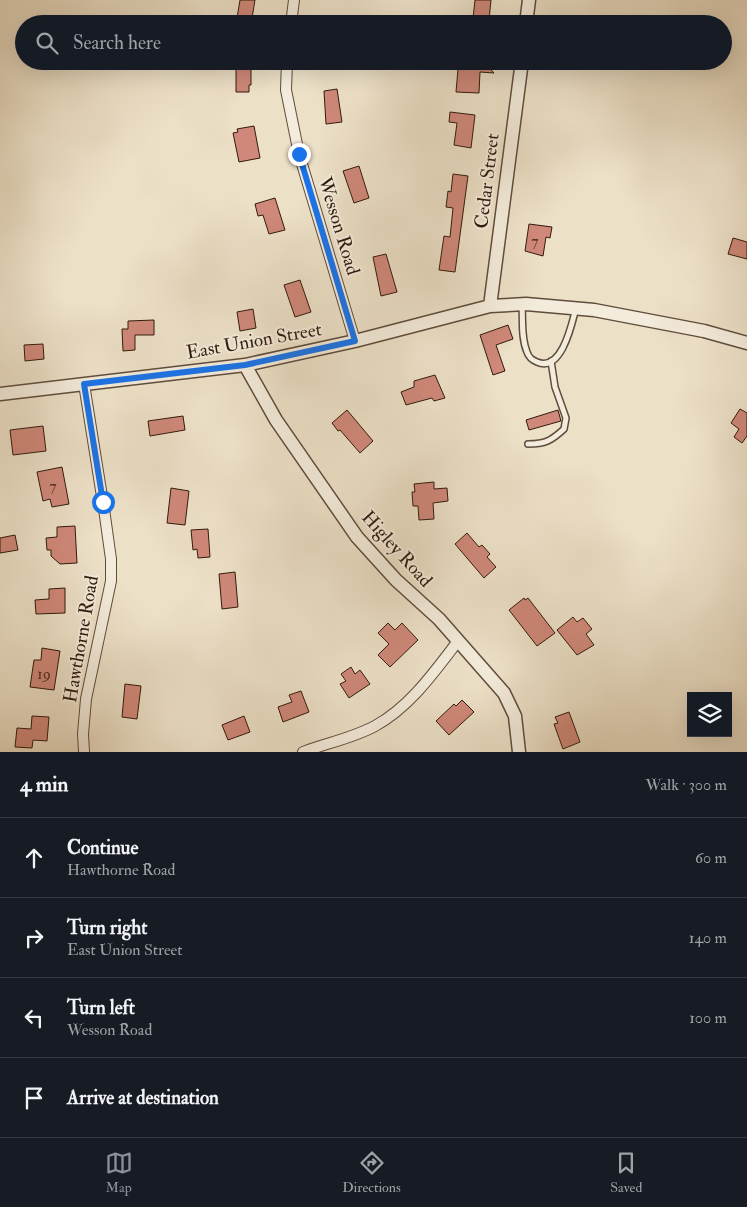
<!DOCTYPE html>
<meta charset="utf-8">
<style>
body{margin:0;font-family:"IM FELL Double Pica",serif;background:#242831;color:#f1f3f6}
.controls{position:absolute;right:15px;bottom:15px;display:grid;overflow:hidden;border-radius:0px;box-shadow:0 5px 20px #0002}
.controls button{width:45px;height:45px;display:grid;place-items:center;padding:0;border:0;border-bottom:1px solid #363941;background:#171b24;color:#f1f3f6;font:25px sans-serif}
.stop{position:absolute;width:15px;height:15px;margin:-11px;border:4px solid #1a73e8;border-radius:50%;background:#fff}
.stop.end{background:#1a73e8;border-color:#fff;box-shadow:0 1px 5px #0008}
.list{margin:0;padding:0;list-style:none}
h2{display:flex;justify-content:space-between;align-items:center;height:65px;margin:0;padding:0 20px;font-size:21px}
h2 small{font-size:16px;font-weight:400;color:#9ea1a6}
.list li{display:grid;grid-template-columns:32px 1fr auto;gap:15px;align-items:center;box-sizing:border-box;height:80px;padding:0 20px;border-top:1px solid #363941}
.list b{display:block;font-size:19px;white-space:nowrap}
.list p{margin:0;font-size:16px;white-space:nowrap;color:#9ea1a6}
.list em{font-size:16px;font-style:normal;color:#9ea1a6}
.icon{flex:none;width:28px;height:28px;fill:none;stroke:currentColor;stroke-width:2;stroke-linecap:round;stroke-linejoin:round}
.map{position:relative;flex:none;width:747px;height:752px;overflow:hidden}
.search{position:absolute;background:#171b24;box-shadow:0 5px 20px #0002;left:15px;right:15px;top:15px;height:55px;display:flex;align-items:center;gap:12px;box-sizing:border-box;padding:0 18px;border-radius:28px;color:#9ea1a6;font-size:19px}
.sheet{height:385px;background:#171b24}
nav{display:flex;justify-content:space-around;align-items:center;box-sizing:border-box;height:70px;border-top:1px solid #363941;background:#171b24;font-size:14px;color:#9ea1a6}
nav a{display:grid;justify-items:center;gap:2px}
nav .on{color:#8c9099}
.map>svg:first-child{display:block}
.building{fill:#cf8879;stroke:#311a0d}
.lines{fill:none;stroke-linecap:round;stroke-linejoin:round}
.service-casing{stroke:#604c3c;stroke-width:8}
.minor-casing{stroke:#604c3c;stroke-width:12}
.tertiary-casing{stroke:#604c3c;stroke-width:15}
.service{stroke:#f3ebdb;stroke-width:5}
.minor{stroke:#f3ebdb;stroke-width:10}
.tertiary{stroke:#f3ebdb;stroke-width:12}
.route{stroke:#1a73e8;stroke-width:6}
.labels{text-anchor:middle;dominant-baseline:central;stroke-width:4;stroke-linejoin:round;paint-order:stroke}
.number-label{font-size:16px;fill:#583628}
.street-label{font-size:19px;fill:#311a0d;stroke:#f3ebdb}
</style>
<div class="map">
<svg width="747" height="752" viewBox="0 0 747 752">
<rect width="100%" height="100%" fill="#ece0c7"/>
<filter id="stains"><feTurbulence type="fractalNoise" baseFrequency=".004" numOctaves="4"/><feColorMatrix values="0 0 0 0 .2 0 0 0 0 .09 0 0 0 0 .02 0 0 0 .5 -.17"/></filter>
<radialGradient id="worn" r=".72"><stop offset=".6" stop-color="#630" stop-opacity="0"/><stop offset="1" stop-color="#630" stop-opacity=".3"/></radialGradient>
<path class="building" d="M240,0H255L251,24H236Z
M475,0H491L489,20L473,19Z
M236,61H251V85H249V92H236Z
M467,61H483L494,73L480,72L479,93L456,92L458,69H461V65H467Z
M337,89L342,122L326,124L324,91Z
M450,112L475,115L471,148L454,145L457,123L449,122Z
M254,126L260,158L239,162L233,133L238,132L237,129Z
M359,166L369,198L354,203L343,171Z
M453,174L468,176L455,272L439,270L444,236L450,237L453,208L446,207L448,191L451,192Z
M275,198L285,230L269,234L263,215L258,216L255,204Z
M529,224L552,227L550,238L546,237L543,256L525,251Z
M733,238L747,242V259L728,254Z
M386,254L397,292L381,296L373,257Z
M300,280L311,312L295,317L284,285Z
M253,309L256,328L240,331L237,312Z
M154,320V335H135V350L123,351L122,329H128V321Z
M508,325L513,339L496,345L505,371L493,375L480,335Z
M43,344L44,359L25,361L24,345Z
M435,375L445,398L434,401L432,398L406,405L401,392L414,387V381Z
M740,409L747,413V436L742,443L734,437L739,429L731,423Z
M347,410L373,441L360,453L340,430L338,431L332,423Z
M558,410L561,421L529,430L526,420Z
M183,416L185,430L150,436L148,421Z
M43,426L46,451L13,455L10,430Z
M62,467L69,504L52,507L50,499L43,501L37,472Z
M434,482V489L447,488L448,501L433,503L434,519L419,520L418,506H413L412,492H415L414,484Z
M171,488L189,491L185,525L167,523Z
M75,526L77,563L60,564L51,556V550H47L46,538L57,537V527Z
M208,529L210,557L198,558L197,549L193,550L191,530Z
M467,533L479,547L482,545L490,554L487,557L496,567L484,578L455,544Z
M15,535L18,550L0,553V538Z
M235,572L238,607L222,609L219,574Z
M65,588V613L36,614L35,600L49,599V589Z
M524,598L525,600L528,598L555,633L537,646L509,610Z
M573,617L577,622L583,618L592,629L586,634L594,645L577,655L557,630Z
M388,623L395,630L402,623L418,640L390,667L378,655L389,644L378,633Z
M42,648L60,651L54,690L30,687L34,660H41Z
M351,667L355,674L360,670L370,684L349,698L340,684L346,681L341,674Z
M125,684L141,686L137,719L122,717Z
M301,691L309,712L283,722L278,707L292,702L289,695Z
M462,700L474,712L449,735L436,721L454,704L456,706Z
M569,712L580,742L563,749L554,724L558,723L555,717Z
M32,716L49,717L47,741L33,740L32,748L15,747L17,728L31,729Z
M244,716L250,732L228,740L222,725Z"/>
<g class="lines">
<g class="service-casing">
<path id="service" d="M522,306C523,321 521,338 527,352C529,358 532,360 537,362C562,373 572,323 576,308
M528,444C545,444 551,441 564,429L566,418L555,387L551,361"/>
</g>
<g class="minor-casing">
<path id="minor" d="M291,24L294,0
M287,61L286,90L299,154L355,341
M84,384L104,509L111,559V581L86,699L83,734L84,752
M303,752C327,743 353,738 375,726C410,707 435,671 458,641"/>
</g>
<g class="tertiary-casing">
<path id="tertiary" d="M526,24L529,0
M490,306L522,61
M245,365L276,420L357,537L396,580L439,619L504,693L515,716L519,752
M0,394L245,365L355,341L490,306L526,304L594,310L704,331L747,343"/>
</g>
<use href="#service" class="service"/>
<use href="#minor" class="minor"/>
<use href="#tertiary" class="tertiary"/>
</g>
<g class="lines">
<path class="route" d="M103,502L84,384L245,365L355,341L299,154"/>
</g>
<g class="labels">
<g class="number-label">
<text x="535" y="241">7</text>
<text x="53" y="486">7</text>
<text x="44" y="674">19</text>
</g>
<g class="street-label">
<text transform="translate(487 181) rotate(-83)">Cedar Street</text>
<text transform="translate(339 226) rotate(73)">Wesson Road</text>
<text transform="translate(254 341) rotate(-10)">East Union Street</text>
<text transform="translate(397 549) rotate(48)">Higley Road</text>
<text transform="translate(81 639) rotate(-80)">Hawthorne Road</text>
</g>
</g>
<rect width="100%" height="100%" filter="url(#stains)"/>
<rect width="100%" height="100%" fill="url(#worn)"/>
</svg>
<div class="controls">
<button><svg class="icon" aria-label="layers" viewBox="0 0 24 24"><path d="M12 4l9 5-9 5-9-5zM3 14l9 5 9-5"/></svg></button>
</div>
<div class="stop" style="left:103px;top:502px"></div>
<div class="stop end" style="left:299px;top:154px"></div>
<div class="search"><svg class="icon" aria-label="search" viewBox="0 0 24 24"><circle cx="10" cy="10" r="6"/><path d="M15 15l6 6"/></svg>Search here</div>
</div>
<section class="sheet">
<h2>4 min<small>Walk · 300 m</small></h2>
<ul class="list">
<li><svg class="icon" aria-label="ahead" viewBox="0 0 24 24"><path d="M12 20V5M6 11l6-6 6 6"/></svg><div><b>Continue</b><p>Hawthorne Road</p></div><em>60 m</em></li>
<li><svg class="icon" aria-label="right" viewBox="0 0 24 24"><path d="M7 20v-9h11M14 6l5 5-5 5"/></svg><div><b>Turn right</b><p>East Union Street</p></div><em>140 m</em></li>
<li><svg class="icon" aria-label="left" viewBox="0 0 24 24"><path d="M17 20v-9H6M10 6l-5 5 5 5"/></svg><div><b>Turn left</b><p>Wesson Road</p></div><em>100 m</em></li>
<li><svg class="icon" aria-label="arrive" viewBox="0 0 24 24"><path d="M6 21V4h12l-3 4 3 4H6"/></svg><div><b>Arrive at destination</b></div></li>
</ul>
</section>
<nav>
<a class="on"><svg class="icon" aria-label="map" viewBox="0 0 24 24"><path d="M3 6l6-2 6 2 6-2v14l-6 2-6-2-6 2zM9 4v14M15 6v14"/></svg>Map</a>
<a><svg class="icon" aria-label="directions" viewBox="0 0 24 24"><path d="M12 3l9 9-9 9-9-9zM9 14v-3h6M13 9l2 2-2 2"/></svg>Directions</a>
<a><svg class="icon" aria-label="saved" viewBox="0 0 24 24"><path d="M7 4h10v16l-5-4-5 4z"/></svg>Saved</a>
</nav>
